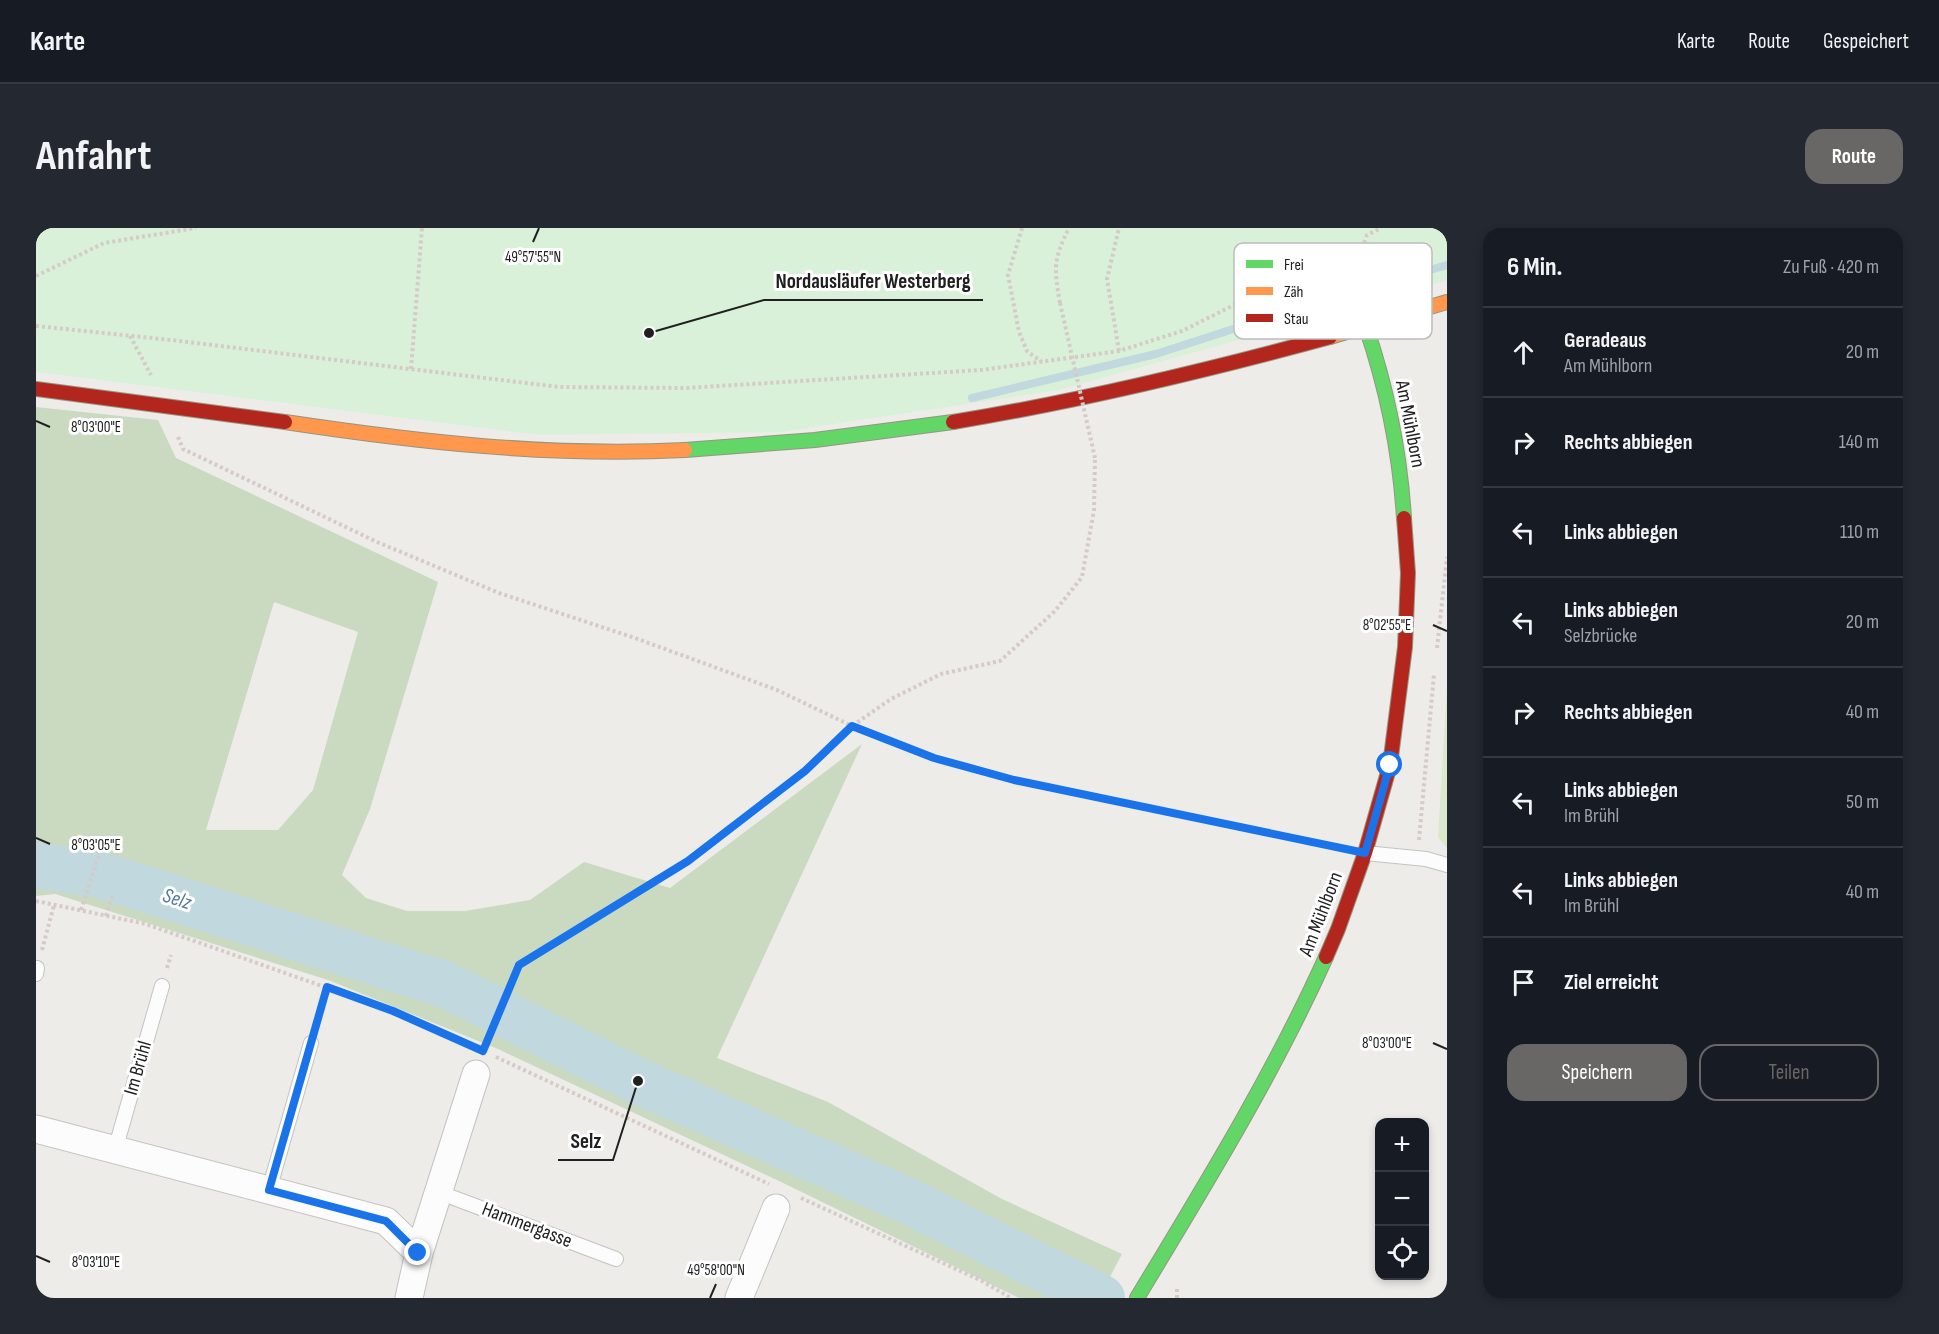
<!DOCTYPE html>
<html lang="de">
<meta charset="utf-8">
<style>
body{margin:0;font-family:"Sofia Sans Condensed",sans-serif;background:#242831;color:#f1f3f6}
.controls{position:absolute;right:18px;bottom:18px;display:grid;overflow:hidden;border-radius:12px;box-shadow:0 3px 9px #0003}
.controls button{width:54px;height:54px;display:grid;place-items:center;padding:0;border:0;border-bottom:2px solid #363941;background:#171b24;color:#f1f3f6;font:30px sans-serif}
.stop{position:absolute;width:18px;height:18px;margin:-14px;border:4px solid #1a73e8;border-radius:50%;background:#fff}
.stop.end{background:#1a73e8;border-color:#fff;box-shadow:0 2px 6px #0008}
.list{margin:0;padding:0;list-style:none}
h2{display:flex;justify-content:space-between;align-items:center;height:78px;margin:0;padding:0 24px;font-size:26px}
h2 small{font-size:20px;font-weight:400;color:#9ea1a6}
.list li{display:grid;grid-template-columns:39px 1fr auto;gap:18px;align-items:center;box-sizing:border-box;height:90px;padding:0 24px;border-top:2px solid #363941}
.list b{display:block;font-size:22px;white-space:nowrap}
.list p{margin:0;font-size:20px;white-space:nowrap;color:#9ea1a6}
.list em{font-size:20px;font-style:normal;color:#9ea1a6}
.actions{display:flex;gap:12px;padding:18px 24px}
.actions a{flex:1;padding:14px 0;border:2px solid #686766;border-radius:18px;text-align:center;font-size:21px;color:#686766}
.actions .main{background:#686766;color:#fff}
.icon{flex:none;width:33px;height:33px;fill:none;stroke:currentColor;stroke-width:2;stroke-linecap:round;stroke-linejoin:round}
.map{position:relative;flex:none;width:1411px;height:1070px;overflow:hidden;border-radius:18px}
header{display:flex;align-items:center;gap:36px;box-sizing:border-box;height:84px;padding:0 30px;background:#171b24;border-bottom:2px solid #363941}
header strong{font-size:28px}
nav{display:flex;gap:33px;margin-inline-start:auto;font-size:21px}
.intro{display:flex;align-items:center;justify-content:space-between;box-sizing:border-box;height:144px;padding:0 36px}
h1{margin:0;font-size:42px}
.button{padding:15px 27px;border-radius:18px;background:#686766;color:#fff;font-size:21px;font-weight:700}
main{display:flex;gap:36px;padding:0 36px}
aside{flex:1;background:#171b24;border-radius:18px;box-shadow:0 3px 9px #0003}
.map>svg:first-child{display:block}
.grass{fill:#dbe8cb}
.forest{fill:#cadac1;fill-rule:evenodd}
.park{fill:#d9f1d8}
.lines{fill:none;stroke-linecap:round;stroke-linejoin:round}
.stream{stroke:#c0d8de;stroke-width:8}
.river{stroke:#c0d8de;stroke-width:46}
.lane-casing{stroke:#c3c3c1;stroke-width:16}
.street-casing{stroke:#c3c3c1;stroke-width:29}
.fast-casing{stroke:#949682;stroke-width:16}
.slow-casing{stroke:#949682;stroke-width:16}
.jam-casing{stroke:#949682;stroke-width:16}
.path{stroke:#d6cac8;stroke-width:4;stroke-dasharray:3 3;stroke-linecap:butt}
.lane{stroke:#fcfcfc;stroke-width:14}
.street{stroke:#fcfcfc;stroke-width:27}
.fast{stroke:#63d668;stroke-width:14}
.slow{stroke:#ff974d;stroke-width:14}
.jam{stroke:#b3261e;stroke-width:14}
.path-bridge{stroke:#d6cac8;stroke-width:4;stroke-dasharray:3 3;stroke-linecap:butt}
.route{stroke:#1a73e8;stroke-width:8}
.ticks{fill:none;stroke:#202020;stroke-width:2}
.labels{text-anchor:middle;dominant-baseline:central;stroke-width:6;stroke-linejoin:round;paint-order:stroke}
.street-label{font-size:20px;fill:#202020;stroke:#fff}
.water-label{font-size:21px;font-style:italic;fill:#527aa0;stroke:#fff}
.key{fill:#fff;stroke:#bcbcbc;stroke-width:1.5}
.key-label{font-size:16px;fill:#202020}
.ticks-label{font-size:15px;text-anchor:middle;fill:#202020;stroke:#fff;stroke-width:6;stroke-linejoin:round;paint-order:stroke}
.leader{fill:none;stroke:#202020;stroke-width:2}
.callout-dot{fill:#202020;stroke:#fff;stroke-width:2}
.callout-label{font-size:21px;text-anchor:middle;font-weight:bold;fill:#202020;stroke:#fff;stroke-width:6;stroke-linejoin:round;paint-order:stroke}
</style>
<header>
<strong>Karte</strong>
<nav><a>Karte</a><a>Route</a><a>Gespeichert</a></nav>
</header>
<div class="intro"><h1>Anfahrt</h1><a class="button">Route</a></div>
<main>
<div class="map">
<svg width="1411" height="1070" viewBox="0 0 1411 1070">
<rect width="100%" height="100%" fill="#edece9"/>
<path class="grass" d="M1411,458V620L1402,609Z"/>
<path class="forest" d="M0,179L122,192L140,230L402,354L334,581L306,647L330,670L371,683H429L494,672L548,634L634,660L826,516L681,830L792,874L966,971L1086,1026L1063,1070H983L741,952L462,821L292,752L19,666L0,668ZM238,374L322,404L277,562L242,602H170Z"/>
<path class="park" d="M0,0H1411V52L1357,69L1023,162L745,204L502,207L0,144Z"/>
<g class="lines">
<path class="stream" d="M1344,56L1411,37
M936,170L1120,126L1284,73"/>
<path class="river" d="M0,637L65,647L410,757L602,853L870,972L1066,1070"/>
<g class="lane-casing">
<path id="lane" d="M1329,625L1390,631L1411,637
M0,746L1,740
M79,922L126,758
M233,962L275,815
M402,964L580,1031"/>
</g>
<g class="street-casing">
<path id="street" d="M0,901L350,993L383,1025
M373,1070L383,1025L440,846
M703,1070L740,980"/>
</g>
<g class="fast-casing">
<path id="fast" d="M1330,99C1351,161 1364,225 1368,290
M649,222L779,212L917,194
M1101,1070C1168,959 1237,847 1290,729"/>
</g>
<g class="slow-casing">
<path id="slow" d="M1294,109L1411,74
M249,194C382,214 514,229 649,222"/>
</g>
<g class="jam-casing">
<path id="jam" d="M0,161L249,194
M917,194C1044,173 1169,143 1294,109
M1290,729L1302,701L1329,625L1354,537L1369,419L1372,345L1368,290"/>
</g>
<path class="path" d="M986,0L972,47L983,104L991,123L1006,134
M0,48L68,15L160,0
M1322,72L1316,50L1331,7L1345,0
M1024,75C1018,40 1017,32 1033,0
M0,98L135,112L523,159L650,160L945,142L1083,123L1146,103L1206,73L1284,54L1316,50
M94,108L115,147
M1083,123L1071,51L1083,0
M375,141L386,0
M142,209L147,221L341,314L463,365L599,410L741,462L816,498L898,530L978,552L1302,619
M1401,420L1411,329
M1383,612L1398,446
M0,673L110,696L357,783L439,820
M45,682L67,615
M70,688L77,665
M6,722L18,677
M131,740L135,727
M280,797L291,759
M447,822L483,737L652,633L769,543L816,498L855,471L905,446L964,433L1019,383L1046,349L1058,282L1059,230
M460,829L733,956
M765,970L946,1053L975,1070
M1141,1070V1061"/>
<use href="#lane" class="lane"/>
<use href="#street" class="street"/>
<use href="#fast" class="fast"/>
<use href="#slow" class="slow"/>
<use href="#jam" class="jam"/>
<path class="path-bridge" d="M1024,75L1059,230"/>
</g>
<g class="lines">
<path class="route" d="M382,1025L350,993L233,962L291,759L357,783L447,823L483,737L652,633L769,543L816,498L898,530L978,552L1329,625L1354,537"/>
</g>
<path class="ticks" d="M497,14L503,0M0,193L14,199M1397,397L1411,403M0,610L14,616M1397,815L1411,821M0,1028L14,1034M674,1070L680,1056"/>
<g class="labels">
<g class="street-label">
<text transform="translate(1374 196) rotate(79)">Am Mühlborn</text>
<text transform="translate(1285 686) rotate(-69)">Am Mühlborn</text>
<text transform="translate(102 840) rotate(-74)">Im Brühl</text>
<text transform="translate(491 997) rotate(21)">Hammergasse</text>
</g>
<g class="water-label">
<text transform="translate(141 671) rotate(18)">Selz</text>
</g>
</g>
<rect x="1198" y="15" width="198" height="96" rx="9" class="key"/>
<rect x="1210" y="32" width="27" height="8" fill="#63d668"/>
<rect x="1210" y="59" width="27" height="8" fill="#ff974d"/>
<rect x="1210" y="86" width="27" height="8" fill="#b3261e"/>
<g class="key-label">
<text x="1248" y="42">Frei</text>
<text x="1248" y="69">Zäh</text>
<text x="1248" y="96">Stau</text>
</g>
<g class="ticks-label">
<text x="497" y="34">49°57'55"N</text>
<text x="60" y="204">8°03'00"E</text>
<text x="1351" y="402">8°02'55"E</text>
<text x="60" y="622">8°03'05"E</text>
<text x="1351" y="820">8°03'00"E</text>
<text x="60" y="1039">8°03'10"E</text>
<text x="680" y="1047">49°58'00"N</text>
</g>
<path class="leader" d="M613 105L728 72H947M602 853L577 932H522"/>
<g class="callout-dot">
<circle cx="613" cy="105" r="6"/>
<circle cx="602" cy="853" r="6"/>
</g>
<g class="callout-label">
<text x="837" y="60">Nordausläufer Westerberg</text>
<text x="550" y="920">Selz</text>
</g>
</svg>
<div class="controls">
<button>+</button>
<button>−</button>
<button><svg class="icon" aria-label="locate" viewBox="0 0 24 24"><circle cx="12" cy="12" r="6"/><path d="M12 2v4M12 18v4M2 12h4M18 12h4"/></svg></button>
</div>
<div class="stop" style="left:1354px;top:537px"></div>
<div class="stop end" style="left:382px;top:1025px"></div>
</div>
<aside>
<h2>6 Min.<small>Zu Fuß · 420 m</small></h2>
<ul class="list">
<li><svg class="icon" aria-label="ahead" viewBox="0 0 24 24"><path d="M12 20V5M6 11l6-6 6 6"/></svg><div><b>Geradeaus</b><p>Am Mühlborn</p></div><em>20 m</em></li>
<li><svg class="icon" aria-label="right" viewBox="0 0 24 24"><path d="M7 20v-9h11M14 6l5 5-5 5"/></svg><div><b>Rechts abbiegen</b></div><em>140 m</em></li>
<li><svg class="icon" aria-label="left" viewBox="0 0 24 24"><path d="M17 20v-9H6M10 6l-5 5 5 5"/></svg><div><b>Links abbiegen</b></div><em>110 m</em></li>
<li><svg class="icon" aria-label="left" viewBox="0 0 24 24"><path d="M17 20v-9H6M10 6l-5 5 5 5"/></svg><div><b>Links abbiegen</b><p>Selzbrücke</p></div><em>20 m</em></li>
<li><svg class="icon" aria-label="right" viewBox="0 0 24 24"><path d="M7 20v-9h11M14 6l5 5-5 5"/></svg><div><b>Rechts abbiegen</b></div><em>40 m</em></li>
<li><svg class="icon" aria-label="left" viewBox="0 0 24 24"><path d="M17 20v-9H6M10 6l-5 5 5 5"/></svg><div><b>Links abbiegen</b><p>Im Brühl</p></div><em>50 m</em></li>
<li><svg class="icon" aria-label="left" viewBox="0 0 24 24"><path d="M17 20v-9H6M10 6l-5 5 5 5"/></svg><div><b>Links abbiegen</b><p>Im Brühl</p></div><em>40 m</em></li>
<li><svg class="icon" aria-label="arrive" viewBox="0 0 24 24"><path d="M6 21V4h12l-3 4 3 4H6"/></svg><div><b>Ziel erreicht</b></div></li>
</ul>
<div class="actions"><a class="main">Speichern</a><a>Teilen</a></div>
</aside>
</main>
